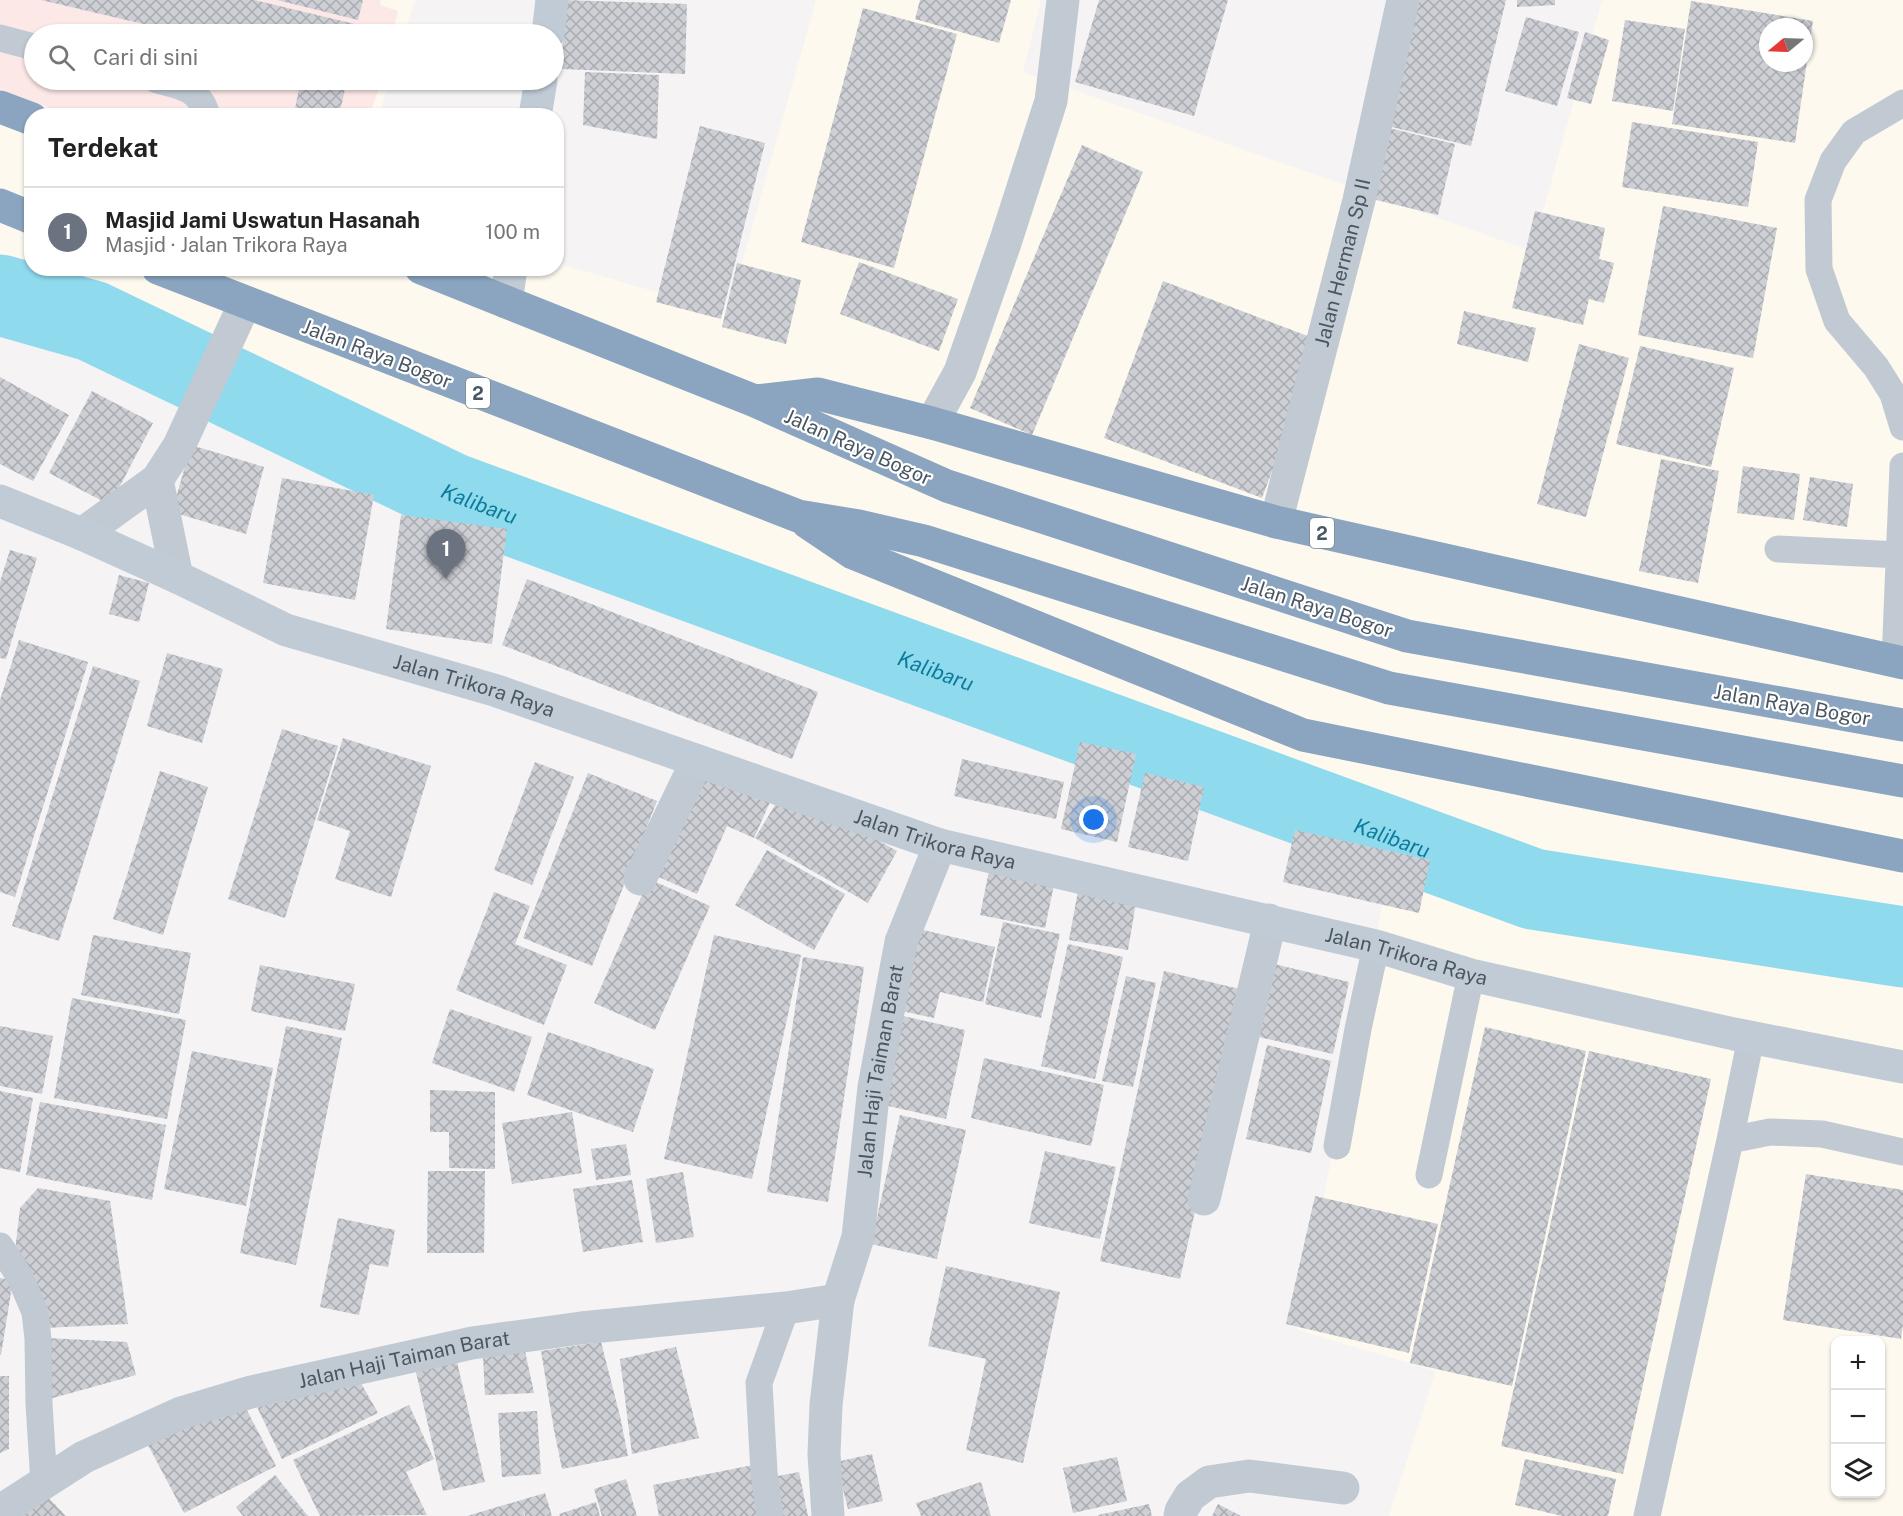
<!DOCTYPE html>
<html lang="id">
<meta charset="utf-8">
<style>
body{margin:0;font-family:"Public Sans",sans-serif;background:#f2f2f2;color:#222}
.controls{position:absolute;right:18px;bottom:18px;display:grid;overflow:hidden;border-radius:12px;box-shadow:0 2px 4px #0004}
.controls button{width:54px;height:54px;display:grid;place-items:center;padding:0;border:0;border-bottom:2px solid #e0e0e0;background:#fff;color:#222;font:30px sans-serif}
.compass{position:absolute;left:1759px;top:18px;width:54px;height:54px;border-radius:50%;background:#fff;box-shadow:0 2px 4px #0004;rotate:251deg}
.you{position:absolute;left:1094px;top:820px;width:21px;height:21px;margin:-15px;border:4px solid #fff;border-radius:50%;background:#1a73e8;box-shadow:0 0 0 9px #1a73e833}
.badge{display:grid;place-items:center;width:39px;height:39px;border-radius:50%;background:#1a73e8;color:#fff;font-size:20px;font-weight:700}
.pin{position:absolute;translate:-50% -50px;filter:drop-shadow(0 2px 3px #0008)}
.pin::after{content:'';position:absolute;top:32px;width:21px;height:18px;background:inherit;clip-path:polygon(0 0,100% 0,50% 100%)}
.list{margin:0;padding:0;list-style:none}
h2{display:flex;justify-content:space-between;align-items:center;height:78px;margin:0;padding:0 24px;font-size:26px}
h2 small{font-size:20px;font-weight:400;color:#767676}
.list li{display:grid;grid-template-columns:39px 1fr auto;gap:18px;align-items:center;box-sizing:border-box;height:90px;padding:0 24px;border-top:2px solid #e0e0e0}
.list b{display:block;font-size:22px;white-space:nowrap}
.list p{margin:0;font-size:20px;white-space:nowrap;color:#767676}
.list em{font-size:20px;font-style:normal;color:#767676}
.icon{flex:none;width:33px;height:33px;fill:none;stroke:currentColor;stroke-width:2;stroke-linecap:round;stroke-linejoin:round}
.map{position:relative;flex:none;width:1903px;height:1516px;overflow:hidden}
.search{position:absolute;background:#fff;box-shadow:0 2px 4px #0004;left:24px;top:24px;width:540px;height:66px;display:flex;align-items:center;gap:15px;box-sizing:border-box;padding:0 21px;border-radius:33px;color:#767676;font-size:22px}
.panel{position:absolute;background:#fff;box-shadow:0 2px 4px #0004;left:24px;top:108px;width:540px;height:168px;border-radius:24px}
.map>svg:first-child{display:block}
.commercial{fill:#fdf9ef;fill-rule:evenodd}
.medical{fill:#fce8e6}
.lines{fill:none;stroke-linecap:round;stroke-linejoin:round}
.river{stroke:#90daee;stroke-width:81}
.building{fill:url(#building-cross-hatch);fill-rule:evenodd}
.lane{stroke:#c1cad2;stroke-width:27}
.street{stroke:#c1cad2;stroke-width:33}
.secondary{stroke:#c1cbd6;stroke-width:33}
.highway{stroke:#8ba5c1;stroke-width:33}
.labels{text-anchor:middle;dominant-baseline:central;stroke-width:4.5;stroke-linejoin:round;paint-order:stroke}
.shield{fill:#fff;stroke:#808990;stroke-width:1.5}
.shield-label{font-size:18px;font-weight:bold;fill:#4a5661}
.street-label{font-size:20px;fill:#4a5661;stroke:#fff}
.water-label{font-size:21px;font-style:italic;fill:#0c7c9b;stroke:#fff}
</style>
<div class="map">
<svg width="1903" height="1516" viewBox="0 0 1903 1516">
<defs>
<pattern id="building-cross-hatch" width="8" height="8" patternUnits="userSpaceOnUse" patternTransform="scale(1.5)"><rect width="8" height="8" fill="#cdcfd5"/><path d="M0 0l8 8M0 8l8-8" fill="none" stroke="#a8abb0"/></pattern>
</defs>
<rect width="100%" height="100%" fill="#f5f3f3"/>
<path class="commercial" d="M0,0H415L405,34H34V80H390L379,115L32,116V268H556L557,263L728,313L816,0H1041L1023,72L1532,251L1602,0H1903V1516H1389L1436,1371L1297,1330L1397,832L959,689L198,327L0,277ZM1768,27H1804V63H1768ZM1836,1340H1880V1494H1836Z"/>
<path class="medical" d="M0,0H381L380,5L398,11L392,34H34V80H382L369,115L70,116L0,89Z"/>
<g class="lines">
<path class="river" id="s1" d="M0,295L92,321L451,493L1533,889L1903,947"/>
</g>
<path class="building" d="M41,0H254L359,25L357,34H186Z
M277,0H363L358,20Z
M564,0L687,4L685,74L562,69Z
M920,0H1011L999,43L915,19Z
M1099,0H1228L1194,116L1075,82Z
M1409,0H1506L1471,146L1379,124Z
M1517,0H1555V5L1517,7Z
M1691,1L1813,21L1795,143L1672,124ZM1768,27H1804V63H1768Z
M863,8L957,34L894,268L801,242Z
M1526,17L1579,32L1557,106L1505,91Z
M1625,20L1685,29L1673,111L1612,101Z
M1585,32L1609,40L1591,104L1567,98Z
M585,72L659,75L657,139L583,125Z
M301,80H347L339,116H306L294,113Z
M1632,122L1758,142L1748,207L1622,187Z
M700,126L765,143L721,319L656,302Z
M1385,127L1455,144L1438,215L1368,198Z
M1082,145L1143,172L1032,435L970,408Z
M1663,206L1777,228L1753,358L1638,335Z
M1535,211L1605,228L1599,259L1614,263L1604,303L1589,299L1583,325L1512,308Z
M859,262L958,299L939,351L840,314Z
M737,263L801,280L786,344L722,327Z
M1163,281L1321,341L1262,498L1104,438Z
M1464,311L1536,328L1528,362L1457,344Z
M1579,344L1629,358L1586,517L1537,504Z
M1640,346L1734,368L1711,467L1616,444Z
M0,377L69,415L33,481L0,464Z
M92,391L153,423L110,505L49,473Z
M191,445L264,467L246,534L172,512Z
M1661,459L1719,471L1698,583L1639,571Z
M1743,466L1800,474L1794,520L1737,513Z
M1810,477L1853,484L1847,527L1803,520Z
M282,478L374,495L355,600L263,583Z
M401,515L507,529L492,644L386,629Z
M10,550L37,558L6,659L0,658V582Z
M119,575L149,583L139,622L109,614Z
M527,579L818,692L792,759L502,645Z
M19,640L88,662L15,897L0,892V700Z
M167,653L223,669L202,743L147,726Z
M93,666L140,681L59,941L12,926Z
M282,729L338,746L285,918L228,899Z
M343,738L431,766L391,897L335,879L350,831L317,820Z
M1080,742L1136,754L1117,842L1061,829Z
M962,759L1064,782L1056,819L954,796Z
M535,762L574,777L532,885L494,870Z
M698,770L770,802L754,838L727,826L697,894L652,874Z
M160,771L208,787L163,935L113,919Z
M588,773L657,801L592,966L523,938Z
M1145,773L1204,787L1188,861L1128,847Z
M780,797L845,822L897,851L868,903L755,838Z
M1295,830L1430,860L1419,913L1283,882Z
M767,850L845,894L814,950L735,905Z
M991,861L1056,875L1045,928L980,915Z
M649,879L710,906L655,1030L594,1003Z
M1080,880L1138,891L1128,950L1069,940Z
M494,892L530,906L515,944L567,965L544,1025L456,990Z
M1003,922L1060,934L1041,1018L985,1004Z
M919,929L995,947L983,1002L940,992L934,1018L901,1011Z
M93,935L191,953L179,1014L81,995Z
M714,935L801,955L752,1179L664,1159Z
M1068,944L1123,957L1095,1079L1041,1066Z
M803,957L864,967L828,1202L767,1192Z
M1262,961L1349,982L1333,1054L1246,1034Z
M260,965L355,984L345,1031L251,1011Z
M1164,971L1244,990L1180,1279L1100,1261Z
M1126,976L1156,983L1133,1087L1102,1081Z
M72,998L186,1020L167,1119L54,1098Z
M450,1009L532,1037L514,1092L432,1063Z
M903,1016L965,1030L946,1119L884,1105Z
M0,1026L53,1036L42,1094L0,1086Z
M286,1026L342,1038L296,1265L240,1253Z
M1485,1027L1586,1051L1512,1386L1410,1363Z
M548,1032L654,1069L633,1132L527,1095Z
M1267,1045L1331,1061L1311,1153L1246,1139Z
M192,1051L273,1068L246,1206L164,1189Z
M1589,1051L1711,1079L1623,1474L1501,1446Z
M984,1058L1104,1085L1091,1146L971,1118Z
M430,1090L495,1092V1169L449,1168V1132H430Z
M0,1091L33,1098L20,1172L0,1168Z
M40,1102L166,1125L152,1200L26,1175Z
M572,1112L582,1173L512,1184L502,1123Z
M900,1115L966,1130L937,1259L871,1244Z
M626,1144L631,1175L596,1180L591,1149Z
M1045,1151L1116,1167L1100,1239L1029,1223Z
M428,1171H485L484,1253H427Z
M683,1172L694,1237L656,1243L646,1179Z
M1806,1174L1903,1190V1324L1901,1339L1783,1320Z
M632,1180L643,1242L583,1252L573,1189Z
M38,1188L110,1201L128,1324L44,1328L15,1251L20,1208Z
M1315,1196L1438,1224L1409,1353L1286,1324Z
M338,1218L395,1230L388,1267L370,1264L359,1315L320,1307Z
M946,1266L1060,1292L1023,1463L966,1450L986,1359L928,1346Z
M0,1278L13,1280L1,1355L0,1354Z
M46,1338L127,1342L136,1375L42,1401Z
M601,1342L620,1416L628,1456L562,1469L554,1430L541,1351Z
M676,1347L699,1438L632,1454L620,1359Z
M525,1351L534,1393L485,1395L483,1357Z
M457,1362L485,1482L443,1491L416,1372Z
M0,1376H9V1449L0,1453Z
M357,1376L378,1413L282,1459L257,1407Z
M240,1397L276,1466L184,1513L148,1445Z
M409,1405L434,1459L406,1472L427,1515L320,1516L293,1460Z
M537,1411L541,1474L502,1477L498,1413Z
M872,1454L883,1501L848,1509L836,1462Z
M1117,1457L1127,1501L1073,1513L1063,1468Z
M1525,1459L1616,1479L1608,1516H1562L1515,1505Z
M753,1465L764,1516H659L653,1485Z
M799,1472L808,1516H776L768,1478Z
M275,1475L308,1516H243L236,1507Z
M626,1479L637,1516H602L594,1489Z
M981,1482L991,1516H921L916,1503Z
M545,1493L552,1516H525L523,1509L524,1516H467Z
M45,1494L66,1516H22Z
M596,1502L600,1516H560L559,1514Z
M1149,1504L1152,1516H1098V1515Z
M1218,1504L1241,1516H1212Z"/>
<g class="lines">
<path class="lane" d="M0,38L34,47
M157,80C181,86 200,88 207,116
M1903,103L1854,132L1833,161L1818,200L1819,269L1837,321L1876,367L1893,394L1903,427
M1778,549L1900,555
M1895,661L1903,466
M1730,1140L1751,1038
M1337,1146L1358,1029L1376,946
M1429,1175L1471,975
M0,1246L20,1277L35,1312L38,1339L39,1404L44,1483
M770,1516L764,1472L759,1383L786,1308
M1647,1516L1730,1140L1770,1132L1822,1134L1903,1152"/>
<g class="street">
<path d="M932,423L960,372L1005,243L1051,101L1063,0"/>
<path d="M157,480L177,577"/>
<path id="s2" d="M1276,522L1359,200L1403,0"/>
<path d="M82,534L157,480L179,446L245,303"/>
<path d="M640,879L697,761"/>
<path d="M1204,1199L1266,939L1269,920"/>
<path id="s3" d="M0,1511L84,1457L181,1413L251,1392L472,1343L581,1328L786,1308L838,1300L858,1237L874,1087L901,942L940,845"/>
<path d="M828,1516L824,1454L826,1405L838,1300"/>
<path d="M1180,1516L1181,1511L1190,1496L1209,1482L1249,1476L1343,1488"/>
</g>
<g class="secondary">
<path d="M548,34L552,0"/>
<path d="M535,116L541,80"/>
<path d="M506,302L511,268"/>
<path id="s4" d="M0,501L82,534L177,577L286,630L494,690L940,845L1376,946L1471,975L1734,1034L1903,1067"/>
</g>
<path class="highway" d="M0,107L32,119
M0,205L32,218
M158,268L798,516L859,526L924,541L1389,688L1903,781
M421,268L755,401L947,486L1407,636L1903,725
M757,401L818,394L932,423L1276,522L1903,663
M807,522L853,553L1303,735L1903,856"/>
</g>
<g class="labels">
<g class="shield">
<rect x="466" y="378" width="24" height="30" rx="4.5"/>
<rect x="1310" y="518" width="24" height="30" rx="4.5"/>
</g>
<g class="shield-label">
<text x="478" y="393">2</text>
<text x="1322" y="533">2</text>
</g>
<g class="street-label">
<text stroke="none"><textPath href="#s2" startOffset="268">Jalan Herman Sp II</textPath></text>
<text transform="translate(377 354) rotate(21)">Jalan Raya Bogor</text>
<text transform="translate(858 447) rotate(24)">Jalan Raya Bogor</text>
<text transform="translate(1317 607) rotate(18)">Jalan Raya Bogor</text>
<text stroke="none"><textPath href="#s4" startOffset="510">Jalan Trikora Raya</textPath></text>
<text transform="translate(1792 705) rotate(10)">Jalan Raya Bogor</text>
<text stroke="none"><textPath href="#s4" startOffset="996">Jalan Trikora Raya</textPath></text>
<text stroke="none"><textPath href="#s4" startOffset="1482">Jalan Trikora Raya</textPath></text>
<text stroke="none"><textPath href="#s3" startOffset="1108">Jalan Haji Taiman Barat</textPath></text>
<text stroke="none"><textPath href="#s3" startOffset="436">Jalan Haji Taiman Barat</textPath></text>
</g>
<g class="water-label">
<text stroke="none"><textPath href="#s1" startOffset="524">Kalibaru</textPath></text>
<text stroke="none"><textPath href="#s1" startOffset="1010">Kalibaru</textPath></text>
<text stroke="none"><textPath href="#s1" startOffset="1496">Kalibaru</textPath></text>
</g>
</g>
</svg>
<div class="controls">
<button>+</button>
<button>−</button>
<button><svg class="icon" aria-label="layers" viewBox="0 0 24 24"><path d="M12 4l9 5-9 5-9-5zM3 14l9 5 9-5"/></svg></button>
</div>
<svg class="compass" viewBox="-18 -18 36 36"><path d="M0-13l5 13h-10z" fill="#e53935"/><path d="M0 13l5-13h-10z" fill="#767676"/></svg>
<div class="you"></div>
<div class="pin badge" style="left:446px;top:579px;background:#6b7280">1</div>
<div class="search"><svg class="icon" aria-label="search" viewBox="0 0 24 24"><circle cx="10" cy="10" r="6"/><path d="M15 15l6 6"/></svg>Cari di sini</div>
<section class="panel">
<h2>Terdekat<small></small></h2>
<ul class="list">
<li><span class="badge" style="background:#6b7280">1</span><div><b>Masjid Jami Uswatun Hasanah</b><p>Masjid · Jalan Trikora Raya</p></div><em>100 m</em></li>
</ul>
</section>
</div>
